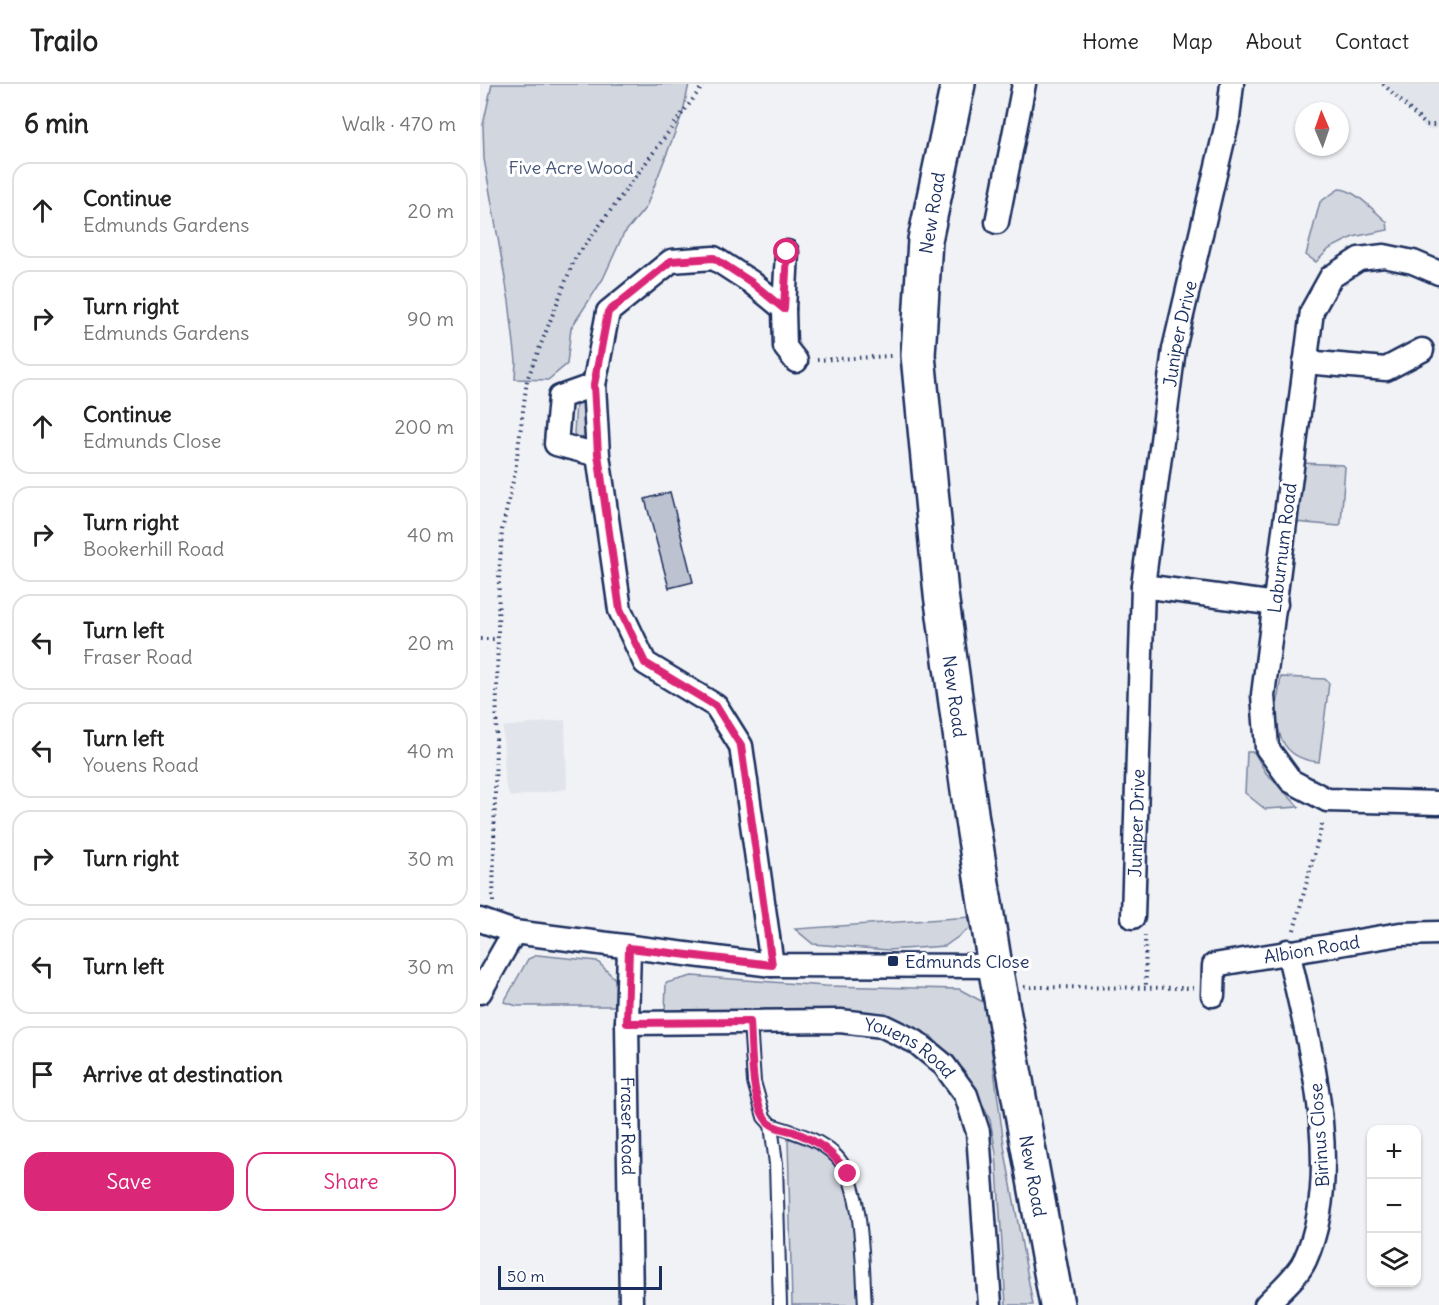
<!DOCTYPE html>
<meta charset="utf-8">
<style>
body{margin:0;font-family:Delius,sans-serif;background:#f2f2f2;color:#222}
.controls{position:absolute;right:18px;bottom:18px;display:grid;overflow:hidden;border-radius:12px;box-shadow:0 2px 4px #0004}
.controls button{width:54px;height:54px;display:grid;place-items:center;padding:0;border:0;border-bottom:2px solid #e0e0e0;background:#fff;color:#222;font:30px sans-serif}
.compass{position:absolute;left:815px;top:18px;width:54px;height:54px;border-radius:50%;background:#fff;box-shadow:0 2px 4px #0004;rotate:358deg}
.scale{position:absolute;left:18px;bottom:15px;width:164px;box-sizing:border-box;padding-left:6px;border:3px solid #1b2f5e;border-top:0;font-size:16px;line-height:21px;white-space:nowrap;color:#1b2f5e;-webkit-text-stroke:4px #fff;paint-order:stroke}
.stop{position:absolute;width:18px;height:18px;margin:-14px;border:4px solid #db2777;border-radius:50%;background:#fff}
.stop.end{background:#db2777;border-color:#fff;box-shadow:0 2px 6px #0008}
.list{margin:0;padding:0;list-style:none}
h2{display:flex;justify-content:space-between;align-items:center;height:78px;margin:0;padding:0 24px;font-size:26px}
h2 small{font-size:20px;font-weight:400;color:#767676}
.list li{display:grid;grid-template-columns:39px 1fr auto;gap:18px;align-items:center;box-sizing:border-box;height:96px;margin:0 12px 12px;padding:0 12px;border:2px solid #e0e0e0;border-radius:18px}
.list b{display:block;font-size:22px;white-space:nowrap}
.list p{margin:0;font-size:20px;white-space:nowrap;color:#767676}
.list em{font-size:20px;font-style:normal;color:#767676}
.actions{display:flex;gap:12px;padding:18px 24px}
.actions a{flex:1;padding:14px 0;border:2px solid #db2777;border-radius:18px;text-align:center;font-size:21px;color:#db2777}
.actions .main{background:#db2777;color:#fff}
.icon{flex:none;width:33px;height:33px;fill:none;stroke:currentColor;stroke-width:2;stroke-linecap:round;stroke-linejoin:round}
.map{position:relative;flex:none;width:959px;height:1221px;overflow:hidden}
header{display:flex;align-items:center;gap:36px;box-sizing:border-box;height:84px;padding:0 30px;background:#fff;border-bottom:2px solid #e0e0e0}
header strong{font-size:28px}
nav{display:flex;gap:33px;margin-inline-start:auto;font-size:21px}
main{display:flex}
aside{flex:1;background:#fff}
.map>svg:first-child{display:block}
.built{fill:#e1e4ea}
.green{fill:#d2d6df;stroke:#76829e;stroke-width:1.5}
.building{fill:#bcc2d0;stroke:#1b2f5e;stroke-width:1.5}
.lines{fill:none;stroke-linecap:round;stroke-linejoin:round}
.service-casing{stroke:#1b2f5e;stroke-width:16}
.minor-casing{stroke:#1b2f5e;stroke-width:27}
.trunk-casing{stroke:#1b2f5e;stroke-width:38}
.path{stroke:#1b2f5e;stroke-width:4;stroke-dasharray:1.5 4.5;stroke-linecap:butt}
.service{stroke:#fff;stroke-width:12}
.minor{stroke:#fff;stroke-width:22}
.trunk{stroke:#fff;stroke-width:33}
.route{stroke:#db2777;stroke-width:8}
.poi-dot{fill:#1b2f5e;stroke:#fff;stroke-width:2}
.labels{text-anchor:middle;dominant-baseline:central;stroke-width:6;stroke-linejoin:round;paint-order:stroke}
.park-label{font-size:18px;fill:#49597e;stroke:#fff}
.street-label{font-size:18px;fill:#1b2f5e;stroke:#fff}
.poi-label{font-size:18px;fill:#1b2f5e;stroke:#fff;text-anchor:start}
</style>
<header>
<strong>Trailo</strong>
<nav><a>Home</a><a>Map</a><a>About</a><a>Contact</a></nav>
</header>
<main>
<aside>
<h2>6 min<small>Walk · 470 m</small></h2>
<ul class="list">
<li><svg class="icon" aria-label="ahead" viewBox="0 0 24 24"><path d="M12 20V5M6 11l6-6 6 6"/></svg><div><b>Continue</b><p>Edmunds Gardens</p></div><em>20 m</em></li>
<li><svg class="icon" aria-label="right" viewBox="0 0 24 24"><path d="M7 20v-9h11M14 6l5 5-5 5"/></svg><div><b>Turn right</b><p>Edmunds Gardens</p></div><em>90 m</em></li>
<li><svg class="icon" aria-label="ahead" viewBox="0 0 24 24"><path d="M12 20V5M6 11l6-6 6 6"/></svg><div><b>Continue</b><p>Edmunds Close</p></div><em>200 m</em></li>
<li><svg class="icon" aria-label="right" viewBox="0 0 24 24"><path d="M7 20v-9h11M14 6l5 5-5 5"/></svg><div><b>Turn right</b><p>Bookerhill Road</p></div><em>40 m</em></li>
<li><svg class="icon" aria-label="left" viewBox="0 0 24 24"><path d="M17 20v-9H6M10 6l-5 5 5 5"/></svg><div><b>Turn left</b><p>Fraser Road</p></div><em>20 m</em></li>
<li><svg class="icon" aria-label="left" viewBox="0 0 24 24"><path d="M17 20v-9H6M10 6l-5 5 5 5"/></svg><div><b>Turn left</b><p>Youens Road</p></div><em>40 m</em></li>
<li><svg class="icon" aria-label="right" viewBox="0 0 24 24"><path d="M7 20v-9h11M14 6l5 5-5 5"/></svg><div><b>Turn right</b></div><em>30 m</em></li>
<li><svg class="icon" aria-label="left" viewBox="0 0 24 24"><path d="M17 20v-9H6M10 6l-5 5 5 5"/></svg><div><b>Turn left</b></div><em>30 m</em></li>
<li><svg class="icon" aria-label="arrive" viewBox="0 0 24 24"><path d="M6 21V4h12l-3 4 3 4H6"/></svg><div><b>Arrive at destination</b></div></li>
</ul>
<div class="actions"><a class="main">Save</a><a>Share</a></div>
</aside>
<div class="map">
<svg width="959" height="1221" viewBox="0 0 959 1221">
<rect width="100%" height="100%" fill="#f1f2f5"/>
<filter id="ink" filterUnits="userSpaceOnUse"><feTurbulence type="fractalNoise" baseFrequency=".0167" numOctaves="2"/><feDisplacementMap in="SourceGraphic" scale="12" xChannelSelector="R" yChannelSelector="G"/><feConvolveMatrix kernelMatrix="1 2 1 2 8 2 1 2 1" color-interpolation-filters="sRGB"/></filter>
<g filter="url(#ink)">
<path class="built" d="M902,0H959V44L948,46Z
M85,636L87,705L30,713L25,698L23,643Z"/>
<path class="green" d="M12,0H209L203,28L166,123L143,151L123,195L91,244L87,280L68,296L35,295L36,277L29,217L4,75L3,41Z
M859,105C875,105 895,128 907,138L908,146L873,153L849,165L836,178L826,171L840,118Z
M102,315L110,317L111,356L97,357L94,349L96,319Z
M822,379L863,381L865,383L861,439L859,442L815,438Z
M801,593L845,595L849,599L839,678C790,674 794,630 801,593Z
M767,668H774L786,689L819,723L785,725L765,709Z
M491,833L492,843L465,862L408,866L333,860L315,845Z
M57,871L117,877L141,901L138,922H37L24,918L48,875Z
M212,892L345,902L479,905L505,919L525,1068L553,1221H526L516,1069L510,1036L495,1005L451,952L416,938L185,929L186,899Z
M319,1052L340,1057L370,1088L389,1221H312L308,1055Z"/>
<path class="building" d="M190,408L213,498L189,504L165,415Z"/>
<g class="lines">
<g class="service-casing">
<path id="service" d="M270,938L274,998L284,1033L291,1041L296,1080L300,1221
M291,1041C314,1048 340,1055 357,1073C384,1102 382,1182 385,1221"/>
</g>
<g class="minor-casing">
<g id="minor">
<path d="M517,138L544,0"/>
<path d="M307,168L304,225L305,263L316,277"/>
<path d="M959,189L933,178L904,172L879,175L851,193L832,227L783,611L787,664L811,697L847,716L959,719"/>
<path d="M825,278L906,285L942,266"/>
<path d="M114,301L128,228L191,177L234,174L271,198L304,225"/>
<path d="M118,371L76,360L80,313L114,301L118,371L140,526L165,579L236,622L261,662L292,881"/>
<path id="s1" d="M663,502L694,265L748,35L752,0"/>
<path id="s2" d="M653,833L663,502L796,520"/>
<path d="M0,836L34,848L292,881L515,882"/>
<path id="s3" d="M149,864L147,939L151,1221"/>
<path d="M0,908L34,848"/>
<path id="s4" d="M733,911L734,881L920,850L959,849"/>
<path id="s5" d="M147,939L360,937L403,942L436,958L464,981L486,1011L498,1048L510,1221"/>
<path d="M786,1221C798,1208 818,1192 825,1176C865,1087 829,959 808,867"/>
</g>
</g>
<g class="trunk-casing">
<g id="trunk">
<path id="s6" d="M478,0L445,156L438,271L461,510L492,736L515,882L577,1221"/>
</g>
</g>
<path class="path" d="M903,0L946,41H959
M337,276L411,272
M0,555H17
M13,818L19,495L22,446L35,388L47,296L94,176L224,0
M814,846L843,737
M665,851L666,905
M544,903L714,904"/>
<use href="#service" class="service"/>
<use href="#minor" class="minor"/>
<use href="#trunk" class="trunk"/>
</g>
</g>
<g class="lines" filter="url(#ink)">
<path class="route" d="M307,168L304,225L271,198L234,174L191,177L128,228L114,301L118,370L140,526L165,579L236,622L261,662L292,881L149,864L147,939L270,938C272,961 270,1029 292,1041C298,1045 307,1046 314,1048C338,1057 354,1069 368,1090"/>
</g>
<rect class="poi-dot" x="407" y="871" width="12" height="12" rx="3"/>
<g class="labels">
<g class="park-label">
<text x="91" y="83">Five Acre Wood</text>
</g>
<g class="street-label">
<text transform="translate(452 129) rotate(-81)">New Road</text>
<text stroke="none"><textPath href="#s1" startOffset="255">Juniper Drive</textPath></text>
<text transform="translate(802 464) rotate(-83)">Laburnum Road</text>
<text stroke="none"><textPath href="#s6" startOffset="618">New Road</textPath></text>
<text stroke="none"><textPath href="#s2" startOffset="94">Juniper Drive</textPath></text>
<text stroke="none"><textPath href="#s4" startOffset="129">Albion Road</textPath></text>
<text stroke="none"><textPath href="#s5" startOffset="290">Youens Road</textPath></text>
<text stroke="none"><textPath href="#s3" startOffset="178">Fraser Road</textPath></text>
<text transform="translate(839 1051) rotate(-94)">Birinus Close</text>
<text stroke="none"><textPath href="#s6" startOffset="1104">New Road</textPath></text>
</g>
<g class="poi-label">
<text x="425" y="877">Edmunds Close</text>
</g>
</g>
</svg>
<div class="controls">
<button>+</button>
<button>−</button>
<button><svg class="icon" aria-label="layers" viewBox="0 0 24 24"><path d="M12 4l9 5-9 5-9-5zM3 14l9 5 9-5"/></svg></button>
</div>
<svg class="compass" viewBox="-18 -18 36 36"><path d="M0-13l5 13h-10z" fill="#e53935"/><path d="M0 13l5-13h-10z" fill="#767676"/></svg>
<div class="scale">50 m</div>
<div class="stop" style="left:307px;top:168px"></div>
<div class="stop end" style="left:368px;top:1090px"></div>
</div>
</main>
